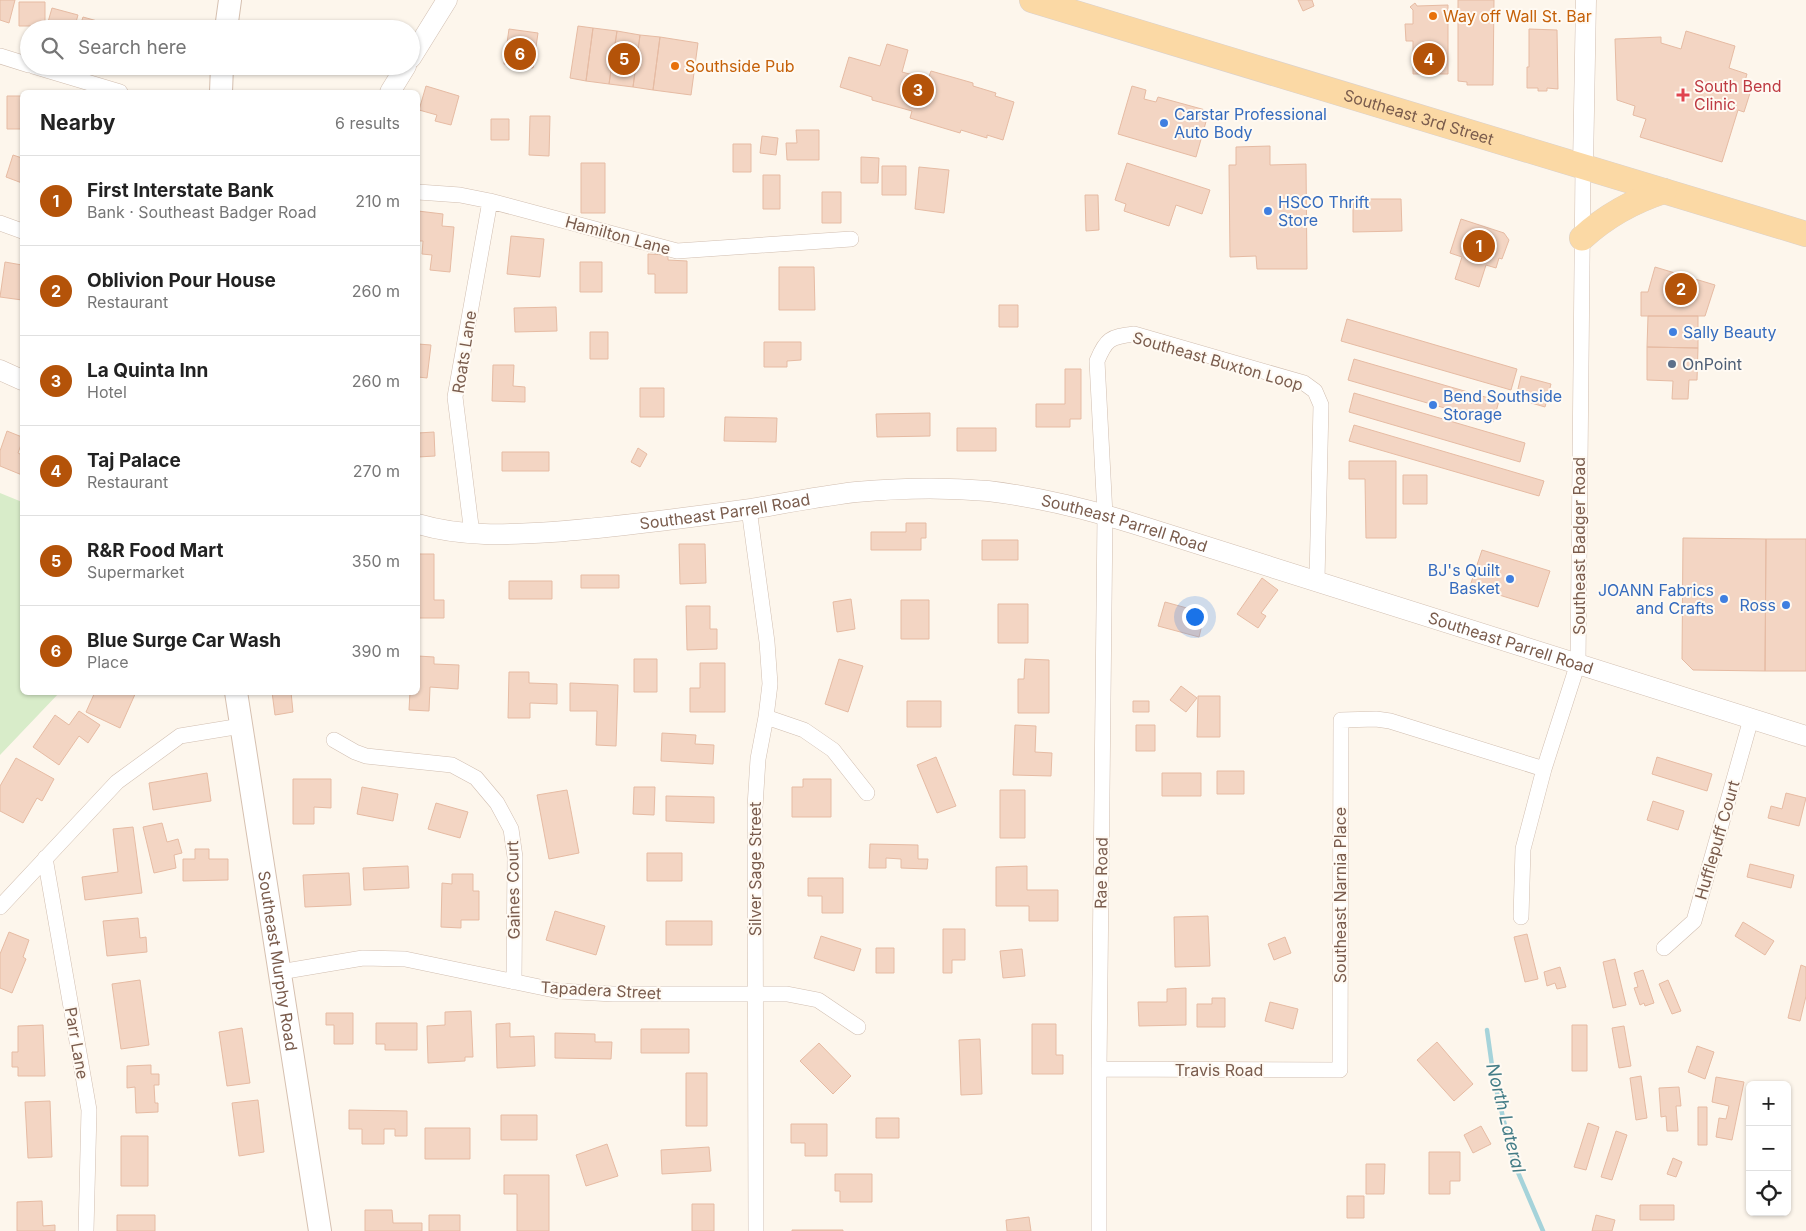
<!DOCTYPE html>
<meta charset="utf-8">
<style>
body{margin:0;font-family:Inter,sans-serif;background:#f2f2f2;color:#222}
.controls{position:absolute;right:15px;bottom:15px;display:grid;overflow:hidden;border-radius:8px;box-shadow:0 1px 4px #0004}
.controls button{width:45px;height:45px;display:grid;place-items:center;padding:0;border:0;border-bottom:1px solid #e0e0e0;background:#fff;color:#222;font:25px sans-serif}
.you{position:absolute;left:1194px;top:616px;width:18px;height:18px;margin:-12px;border:4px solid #fff;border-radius:50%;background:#1a73e8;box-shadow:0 0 0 8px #1a73e833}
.badge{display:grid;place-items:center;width:32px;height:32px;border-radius:50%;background:#b45309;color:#fff;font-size:16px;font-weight:700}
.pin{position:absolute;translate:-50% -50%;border:2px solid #fff;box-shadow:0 1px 5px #0006}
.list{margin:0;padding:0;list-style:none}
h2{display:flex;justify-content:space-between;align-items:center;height:65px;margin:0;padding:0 20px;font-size:21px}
h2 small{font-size:16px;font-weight:400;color:#767676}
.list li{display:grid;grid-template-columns:32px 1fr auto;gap:15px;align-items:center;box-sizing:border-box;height:90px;padding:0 20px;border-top:1px solid #e0e0e0}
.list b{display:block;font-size:19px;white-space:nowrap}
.list p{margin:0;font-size:16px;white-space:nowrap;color:#767676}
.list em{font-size:16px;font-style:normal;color:#767676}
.icon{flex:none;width:28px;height:28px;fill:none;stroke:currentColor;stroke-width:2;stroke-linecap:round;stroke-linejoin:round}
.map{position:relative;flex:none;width:1806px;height:1231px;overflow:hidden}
.search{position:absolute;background:#fff;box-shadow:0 1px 4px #0004;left:20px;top:20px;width:400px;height:55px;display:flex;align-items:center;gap:12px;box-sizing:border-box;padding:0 18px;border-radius:28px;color:#767676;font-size:19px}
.panel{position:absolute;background:#fff;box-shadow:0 1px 4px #0004;left:20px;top:90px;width:400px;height:605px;border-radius:8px}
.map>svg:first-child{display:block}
.green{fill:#d8ecc9}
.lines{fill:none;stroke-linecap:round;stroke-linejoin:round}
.stream{stroke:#a5d3da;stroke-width:4.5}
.building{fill:#f3d5c3;stroke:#e6bba3}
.minor-casing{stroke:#d1beb0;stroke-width:16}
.tertiary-casing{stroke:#d1beb0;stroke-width:21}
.secondary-casing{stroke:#d6c0b0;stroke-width:24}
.primary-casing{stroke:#dad1cd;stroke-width:26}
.minor{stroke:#fff;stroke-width:15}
.tertiary{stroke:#fff;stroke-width:20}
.secondary{stroke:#fff;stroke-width:22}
.primary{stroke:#fbd9a5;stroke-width:25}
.food-dot{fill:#e8710a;stroke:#fffaf3;stroke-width:2}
.health-dot{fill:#e0444e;stroke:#fffaf3;stroke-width:2}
.shop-dot{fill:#3f7fe0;stroke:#fffaf3;stroke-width:2}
.service-dot{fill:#5c6f8a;stroke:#fffaf3;stroke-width:2}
.labels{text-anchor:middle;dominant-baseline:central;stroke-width:4;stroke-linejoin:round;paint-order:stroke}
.food-label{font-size:16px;fill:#c56008;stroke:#fffaf3;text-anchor:start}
.health-label{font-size:16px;fill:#be3a42;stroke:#fffaf3;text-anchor:start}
.shop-label{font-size:16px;fill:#366cbe;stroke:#fffaf3;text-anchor:start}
.street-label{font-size:16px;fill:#7a5c4d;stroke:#fffaf3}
.service-label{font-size:16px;fill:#4e5e75;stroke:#fffaf3;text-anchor:start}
.water-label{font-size:18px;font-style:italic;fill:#437c86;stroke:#fffaf3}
</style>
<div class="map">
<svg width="1806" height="1231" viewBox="0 0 1806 1231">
<rect width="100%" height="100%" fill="#fdf6ec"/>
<path class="green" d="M0,493L22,502V692L59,693L0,755Z"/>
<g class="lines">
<path class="stream" d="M1487,1030L1494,1080L1514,1163L1543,1231"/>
</g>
<path class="building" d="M0,0H15L9,23L0,20Z
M1298,0H1312L1314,6L1303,11Z
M1458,0H1494L1493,85H1467V82L1458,81Z
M19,2H45V26H19Z
M1415,3L1417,6L1448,5V74H1413V41H1406L1405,24H1413V10L1410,7Z
M52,8L78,15L74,29H46Z
M83,17L108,24L106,29H79Z
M578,26L593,28L586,81L570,78Z
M593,28L617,31L609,84L586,81Z
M509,29L538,33L533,68L504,64Z
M1529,29L1557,30L1558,89L1547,88V91H1538V88H1527V67H1529Z
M617,31L640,35L633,87L609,84Z
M1686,31L1735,46L1729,68L1747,74L1743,88L1751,90L1744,112L1738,110L1722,162L1640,137L1646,119L1633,115L1635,106L1617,100L1615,39L1661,37V43L1681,49Z
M640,35L660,37L653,90L633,87Z
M660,37L698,43L691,95L653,90Z
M887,44L908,50L902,72L928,79L931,71L973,83V86L996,93L995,96L1014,102L1003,140L987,135V138L961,130L960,133L910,118L912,111L872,100V97L840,87L849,57L880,66Z
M426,86L459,96L451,125L435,121L437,115L419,110Z
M1132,86L1146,90L1144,99L1156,102L1158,97L1209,111L1196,157L1118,134Z
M7,96H22V129H7Z
M530,116H550L549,156L529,155Z
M491,119H509V140H491Z
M796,130H819V160H787L786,143H797Z
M762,136L778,138L776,155L760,153Z
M733,144H751V172H733Z
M1270,146V165L1306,164L1307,269H1257L1256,256L1230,257L1229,165H1236V147Z
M13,155L22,158V183L6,177Z
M861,157L879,158L878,183H861Z
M581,163H605V213H581Z
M1127,163L1210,190L1202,214L1176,205L1169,226L1124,211L1126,204L1115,200Z
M882,166H906V195H882Z
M919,167L949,170L944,213L915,209Z
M763,175H780V209H763Z
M822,192H841V223H822Z
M1085,195H1098L1099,230L1086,231Z
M1353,199H1401L1402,231L1353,232Z
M418,211L443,214L442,226L454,227L450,272L430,270L432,255L422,254L423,241H418Z
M1461,219L1504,233L1509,240L1502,259L1499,258L1496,268L1486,265L1479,287L1455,279L1462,257L1450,253Z
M511,236L544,239L540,277L507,274Z
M648,254L668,255V260L687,261V293H655V274H648Z
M5,262L22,265V300L0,297Z
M580,262H602V292H580Z
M779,267H814L815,310H779Z
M1655,267L1715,285L1705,316H1641V292H1648Z
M999,305H1018V327H999Z
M556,307L557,331L515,332L514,308Z
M1648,316H1698V348L1647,347Z
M1347,319L1517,369L1511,390L1341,341Z
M590,332H608V359H590Z
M764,342H801V360L787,361V367H764Z
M418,344L431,345L427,378L418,377Z
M1647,347L1698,348L1697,380H1689L1688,399H1672L1673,381L1647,380Z
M1354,359L1499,401L1493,422L1348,380Z
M493,365H514L513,386L525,387V402L492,401Z
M1065,369H1081V419H1070V427H1036V404H1065Z
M1521,376L1551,384L1545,407L1528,402L1529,397L1517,393Z
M640,388H664V417H640Z
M1354,393L1525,443L1520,462L1349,412Z
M930,413V436L877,437L876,414Z
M725,417L777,418L776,442L724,441Z
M1354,425L1544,481L1539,496L1349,441Z
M957,428H996V451H957Z
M7,431L22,437V442L18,453L22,455V475L0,466V451Z
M434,432L435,456L418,457V433Z
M638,448L647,454L640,467L631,462Z
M502,452H549V471H502Z
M1349,461H1396V538H1366L1365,479H1349Z
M1403,475H1427V504H1403Z
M906,523H926V538H921V550H871V532H906Z
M1683,538L1766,539L1765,671L1693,670L1682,659Z
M1766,539H1806V671H1765Z
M982,540H1018V560H982Z
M679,544H705L706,583L680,584Z
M1482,550L1550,571L1538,607L1470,586Z
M418,554H434V600H444V618H418Z
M581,575H619V588H581Z
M1262,578L1278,590L1261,613L1266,616L1258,628L1237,614Z
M509,581H552V599H509Z
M851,599L855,629L837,632L833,602Z
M901,600H929V639H901Z
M1165,602L1205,613L1199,637L1158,626Z
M998,604H1028V643H998Z
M686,606H710V629H717V649L687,650Z
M418,656L434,657V664L459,665L458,689L430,687L429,711L409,710L410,692H418Z
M634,659H657V692H634Z
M839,659L863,666L848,712L825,704Z
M1025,659L1049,660V713H1018V679H1024Z
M700,663H725V712H690V688H700Z
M509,672H529V683L557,684V704L530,703V718H508Z
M570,683L618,685L616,746L596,745L597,711H570Z
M1181,686L1197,698L1186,712L1170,700Z
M95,692H136L120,728L86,712Z
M272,692H291L293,712L275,715Z
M1198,696H1220V737H1197Z
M907,701H941V727H907Z
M1133,701H1149V712H1133Z
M79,711L100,725L88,743L79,736L59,765L33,747L55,715L69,725Z
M1015,725L1036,726L1035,752L1052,753L1051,776L1013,775Z
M1136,725H1155V751H1136Z
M662,733L696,735L695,744L714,745L713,764L661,761Z
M936,757L956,806L937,813L917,765Z
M1657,757L1712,774L1707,791L1652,774Z
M16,758L54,779L42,801L37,798L23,823L0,811V786Z
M1217,771H1244V794H1217Z
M207,773L211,801L153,810L149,783Z
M1162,773H1201V796H1162Z
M293,779H331V808L314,807V824H293Z
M803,779H831V817H792V787H803Z
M362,787L398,794L393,821L357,814Z
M634,787H655L654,815L633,814Z
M567,790L579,853L549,859L537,795Z
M1000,790H1025V838H1000Z
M1786,793L1806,798L1799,826L1768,818L1771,806L1782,809Z
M666,796L714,797V823L666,821Z
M1653,801L1684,811L1678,830L1647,820Z
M436,803L468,812L460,838L428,829Z
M162,823L167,842L178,839L182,853L174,855L176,868L154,873L143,827Z
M133,827L142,893L85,900L82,877L118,872L113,829Z
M870,844L918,845V859H928L927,869L901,868V859L886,858V868H869Z
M195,849H209V859H228V880L183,881V859H195Z
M647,853H682V881H647Z
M1750,864L1794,875L1791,888L1747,877Z
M408,866L409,888L364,890L363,868Z
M1027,866V890H1058V921H1029V906H996V867Z
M349,873L351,905L305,907L303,875Z
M452,874H473V891H479V920H461V928L441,927L442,883L452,884Z
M808,878H843V913H822V896H808Z
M555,911L605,926L596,955L546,940Z
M1208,916L1210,966L1175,967L1174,917Z
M138,918L140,938L146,937L147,952L107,956L103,921Z
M666,921H712V945H666Z
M1743,922L1774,941L1765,955L1735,936Z
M943,929H965V960H952V973H943Z
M9,932L29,940L23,957L26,959L12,993L0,988V954Z
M1527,934L1538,979L1525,982L1514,937Z
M821,936L861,949L854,971L814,958Z
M1285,937L1291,953L1274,960L1268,944Z
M876,948H894V973H876Z
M1022,949L1025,976L1003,978L1000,951Z
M1615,959L1626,1005L1613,1008L1603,962Z
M1801,965L1806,967V996L1800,1021L1788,1018Z
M1560,967L1566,987L1557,989L1555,983L1547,986L1544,972Z
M1643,970L1654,1003L1645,1006L1644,1003L1640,1005L1634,988L1638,987L1634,973Z
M140,980L149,1045L121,1049L112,984Z
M1668,980L1681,1011L1672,1014L1659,984Z
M1186,988V1025L1139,1026L1138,1002H1167V989Z
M1212,998H1225V1027H1197V1004H1212Z
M1270,1002L1298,1009L1293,1029L1265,1021Z
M471,1011L473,1057H465V1061L428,1063L427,1026L445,1025V1012Z
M326,1013H353V1044H334V1025H326Z
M376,1023H417V1050H385V1044H376Z
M510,1023V1037L534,1036L535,1066L497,1068L496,1024Z
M1032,1024H1056V1055H1063V1074H1032Z
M43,1025L45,1076H18V1067H12V1052H18V1026Z
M1572,1025H1587V1071H1572Z
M1624,1026L1631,1066L1619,1068L1612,1028Z
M242,1028L250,1083L227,1086L219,1032Z
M641,1029H689V1053H641Z
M555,1033L595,1034V1042H612L611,1059L555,1058Z
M980,1039L982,1094L961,1095L959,1040Z
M1437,1042L1473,1084L1454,1101L1417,1060Z
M819,1043L851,1076L833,1094L800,1061Z
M1697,1046L1714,1052L1705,1079L1688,1072Z
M151,1065V1074H159V1085H154L155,1103H158V1112L136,1113L135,1087L127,1088V1066Z
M686,1073H707V1126H686Z
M1641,1076L1647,1118L1636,1120L1630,1078Z
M1716,1077L1744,1082L1732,1140L1716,1137L1719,1118L1726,1119L1729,1106L1712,1102Z
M1679,1087L1681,1106H1676L1678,1131H1667L1666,1116L1661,1117L1659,1088Z
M258,1100L264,1152L239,1156L232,1103Z
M50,1101L52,1157L28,1158L25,1102Z
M1698,1107H1707V1145H1698Z
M349,1110L407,1111V1136H395V1129H384V1144H362V1129H349Z
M501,1115H537V1140H501Z
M876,1118H899V1138H876Z
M1588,1123L1599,1127L1586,1170L1574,1167Z
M791,1124H827V1156H805V1143H791Z
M1481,1126L1491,1144L1473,1153L1464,1135Z
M425,1128H470V1159H425Z
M1616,1131L1627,1135L1612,1180L1601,1177Z
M121,1136H148V1186H121Z
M607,1144L618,1176L586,1186L576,1155Z
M709,1147L711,1171L662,1174L661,1150Z
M1429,1152H1460V1181H1450V1194H1429Z
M1673,1158L1682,1162L1676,1177L1667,1174Z
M1366,1164H1385L1384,1194H1366Z
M835,1174H872V1202H840V1191H835Z
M504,1175H549V1231H517V1194H504Z
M1347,1196H1364V1218H1347Z
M42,1201L43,1226L55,1225V1231H17V1202Z
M692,1204H714V1231H692Z
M1640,1205H1674V1220H1640Z
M365,1210H392L393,1223H422V1231H365Z
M117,1215H155V1231H117Z
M429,1215H460V1231H429Z
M1596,1215L1615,1220L1612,1231H1592Z
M1029,1217L1031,1231H1007L1006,1220Z
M792,1230H843V1231H792Z"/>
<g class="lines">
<g class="minor-casing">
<path id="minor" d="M0,56L29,65
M33,66L120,92
M418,192L460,195L490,201L677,251L851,239
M0,223L22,231
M749,509L767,642L770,684L766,717L758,759L755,807L756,1231
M472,534L455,397L490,201
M766,717L804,730L833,750L867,793
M334,740L355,752L366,756L452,765L476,778L497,803L511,829L515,857L514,982
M45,858L89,1110L86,1231
M0,907L117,782L180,736L241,726
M1521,917L1523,849L1544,769L1578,663L1583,166
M1664,948L1694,921L1751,719
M280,972L363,958L405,959L559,991L613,994H787L818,1000L858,1027
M1099,1069L1340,1070L1341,720L1376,719L1390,721L1544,769
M1099,1231V1069L1105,515L1097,361C1106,339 1110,337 1134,334L1304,383L1315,391L1321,405L1317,580"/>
</g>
<g class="tertiary-casing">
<g id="tertiary">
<path d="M411,58L447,0"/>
<path d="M390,92L406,66"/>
<path d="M1583,166L1586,0"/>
<path d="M0,370L22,380"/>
<path id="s1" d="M418,524C462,537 506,535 552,532C619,527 685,518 751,509C786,503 821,496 856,492C899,488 944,487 988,491C1038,497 1087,509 1135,524L1806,736"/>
</g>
</g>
<g class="secondary-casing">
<g id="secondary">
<path d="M226,29L230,0"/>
<path d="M221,92L222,66"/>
<path id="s2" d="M236,692L320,1231"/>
</g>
</g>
<g class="primary-casing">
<g id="primary">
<path id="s3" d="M1032,0L1806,234"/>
<path d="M1582,238C1606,216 1633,201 1664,191"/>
</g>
</g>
<use href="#minor" class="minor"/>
<use href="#tertiary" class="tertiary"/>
<use href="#secondary" class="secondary"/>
<use href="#primary" class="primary"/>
</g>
<g class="food-dot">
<circle cx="1433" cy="16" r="5"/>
<circle cx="675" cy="66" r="5"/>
</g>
<path class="health-dot" d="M1680.5 87.5h5v5h5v5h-5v5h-5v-5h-5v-5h5z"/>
<g class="shop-dot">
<circle cx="1164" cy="123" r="5"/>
<circle cx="1268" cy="211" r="5"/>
<circle cx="1673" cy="332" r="5"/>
<circle cx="1433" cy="405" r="5"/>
<circle cx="1510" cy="579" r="5"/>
<circle cx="1724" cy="599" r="5"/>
<circle cx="1786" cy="605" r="5"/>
</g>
<circle class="service-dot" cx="1672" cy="364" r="5"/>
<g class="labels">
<g class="food-label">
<text x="1443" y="16">Way off Wall St. Bar</text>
<text x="685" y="66">Southside Pub</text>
</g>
<g class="health-label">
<text x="1694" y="86">South Bend<tspan x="1694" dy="18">Clinic</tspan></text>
</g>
<g class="shop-label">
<text x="1174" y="114">Carstar Professional<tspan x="1174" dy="18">Auto Body</tspan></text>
<text x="1278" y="202">HSCO Thrift<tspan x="1278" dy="18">Store</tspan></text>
<text x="1683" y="332">Sally Beauty</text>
<text x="1443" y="396">Bend Southside<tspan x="1443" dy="18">Storage</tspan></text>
<text x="1500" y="570" text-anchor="end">BJ's Quilt<tspan x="1500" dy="18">Basket</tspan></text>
<text x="1714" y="590" text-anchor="end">JOANN Fabrics<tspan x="1714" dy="18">and Crafts</tspan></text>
<text x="1776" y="605" text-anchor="end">Ross</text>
</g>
<g class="street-label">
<text stroke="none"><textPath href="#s3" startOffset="404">Southeast 3rd Street</textPath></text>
<text transform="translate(618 235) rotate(15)">Hamilton Lane</text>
<text transform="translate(464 352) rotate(-81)">Roats Lane</text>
<text transform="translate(1218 361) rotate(16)">Southeast Buxton Loop</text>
<text stroke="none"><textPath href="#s1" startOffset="309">Southeast Parrell Road</textPath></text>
<text stroke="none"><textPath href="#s1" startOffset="714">Southeast Parrell Road</textPath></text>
<text transform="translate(1579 546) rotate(-90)">Southeast Badger Road</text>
<text stroke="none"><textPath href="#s1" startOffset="1119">Southeast Parrell Road</textPath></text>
<text transform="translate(1717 840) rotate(-74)">Hufflepuff Court</text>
<text transform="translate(755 869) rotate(-90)">Silver Sage Street</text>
<text transform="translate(1101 873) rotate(-89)">Rae Road</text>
<text transform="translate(513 890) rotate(-91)">Gaines Court</text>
<text transform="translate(1340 895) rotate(-90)">Southeast Narnia Place</text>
<text stroke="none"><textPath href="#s2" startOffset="272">Southeast Murphy Road</textPath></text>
<text transform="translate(601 990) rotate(3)">Tapadera Street</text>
<text transform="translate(77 1043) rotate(80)">Parr Lane</text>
<text x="1219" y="1070">Travis Road</text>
</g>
<g class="service-label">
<text x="1682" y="364">OnPoint</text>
</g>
<g class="water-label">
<text transform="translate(1506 1118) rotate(76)">North Lateral</text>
</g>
</g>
</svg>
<div class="controls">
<button>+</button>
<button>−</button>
<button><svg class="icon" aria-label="locate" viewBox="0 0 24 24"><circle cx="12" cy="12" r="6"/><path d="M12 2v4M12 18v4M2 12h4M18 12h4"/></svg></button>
</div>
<div class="you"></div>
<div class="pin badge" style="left:1479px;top:246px">1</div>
<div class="pin badge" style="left:1681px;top:289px">2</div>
<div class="pin badge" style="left:918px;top:90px">3</div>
<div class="pin badge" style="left:1429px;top:59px">4</div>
<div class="pin badge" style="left:624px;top:59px">5</div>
<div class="pin badge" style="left:520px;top:54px">6</div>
<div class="search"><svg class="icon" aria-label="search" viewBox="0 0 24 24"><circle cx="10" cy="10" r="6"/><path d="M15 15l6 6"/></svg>Search here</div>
<section class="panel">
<h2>Nearby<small>6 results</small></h2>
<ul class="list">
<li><span class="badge">1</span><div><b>First Interstate Bank</b><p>Bank · Southeast Badger Road</p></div><em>210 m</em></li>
<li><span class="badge">2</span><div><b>Oblivion Pour House</b><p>Restaurant</p></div><em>260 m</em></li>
<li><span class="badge">3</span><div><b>La Quinta Inn</b><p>Hotel</p></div><em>260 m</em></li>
<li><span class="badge">4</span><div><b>Taj Palace</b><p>Restaurant</p></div><em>270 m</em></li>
<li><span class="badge">5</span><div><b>R&amp;R Food Mart</b><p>Supermarket</p></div><em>350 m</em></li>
<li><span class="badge">6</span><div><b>Blue Surge Car Wash</b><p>Place</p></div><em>390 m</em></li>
</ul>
</section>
</div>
